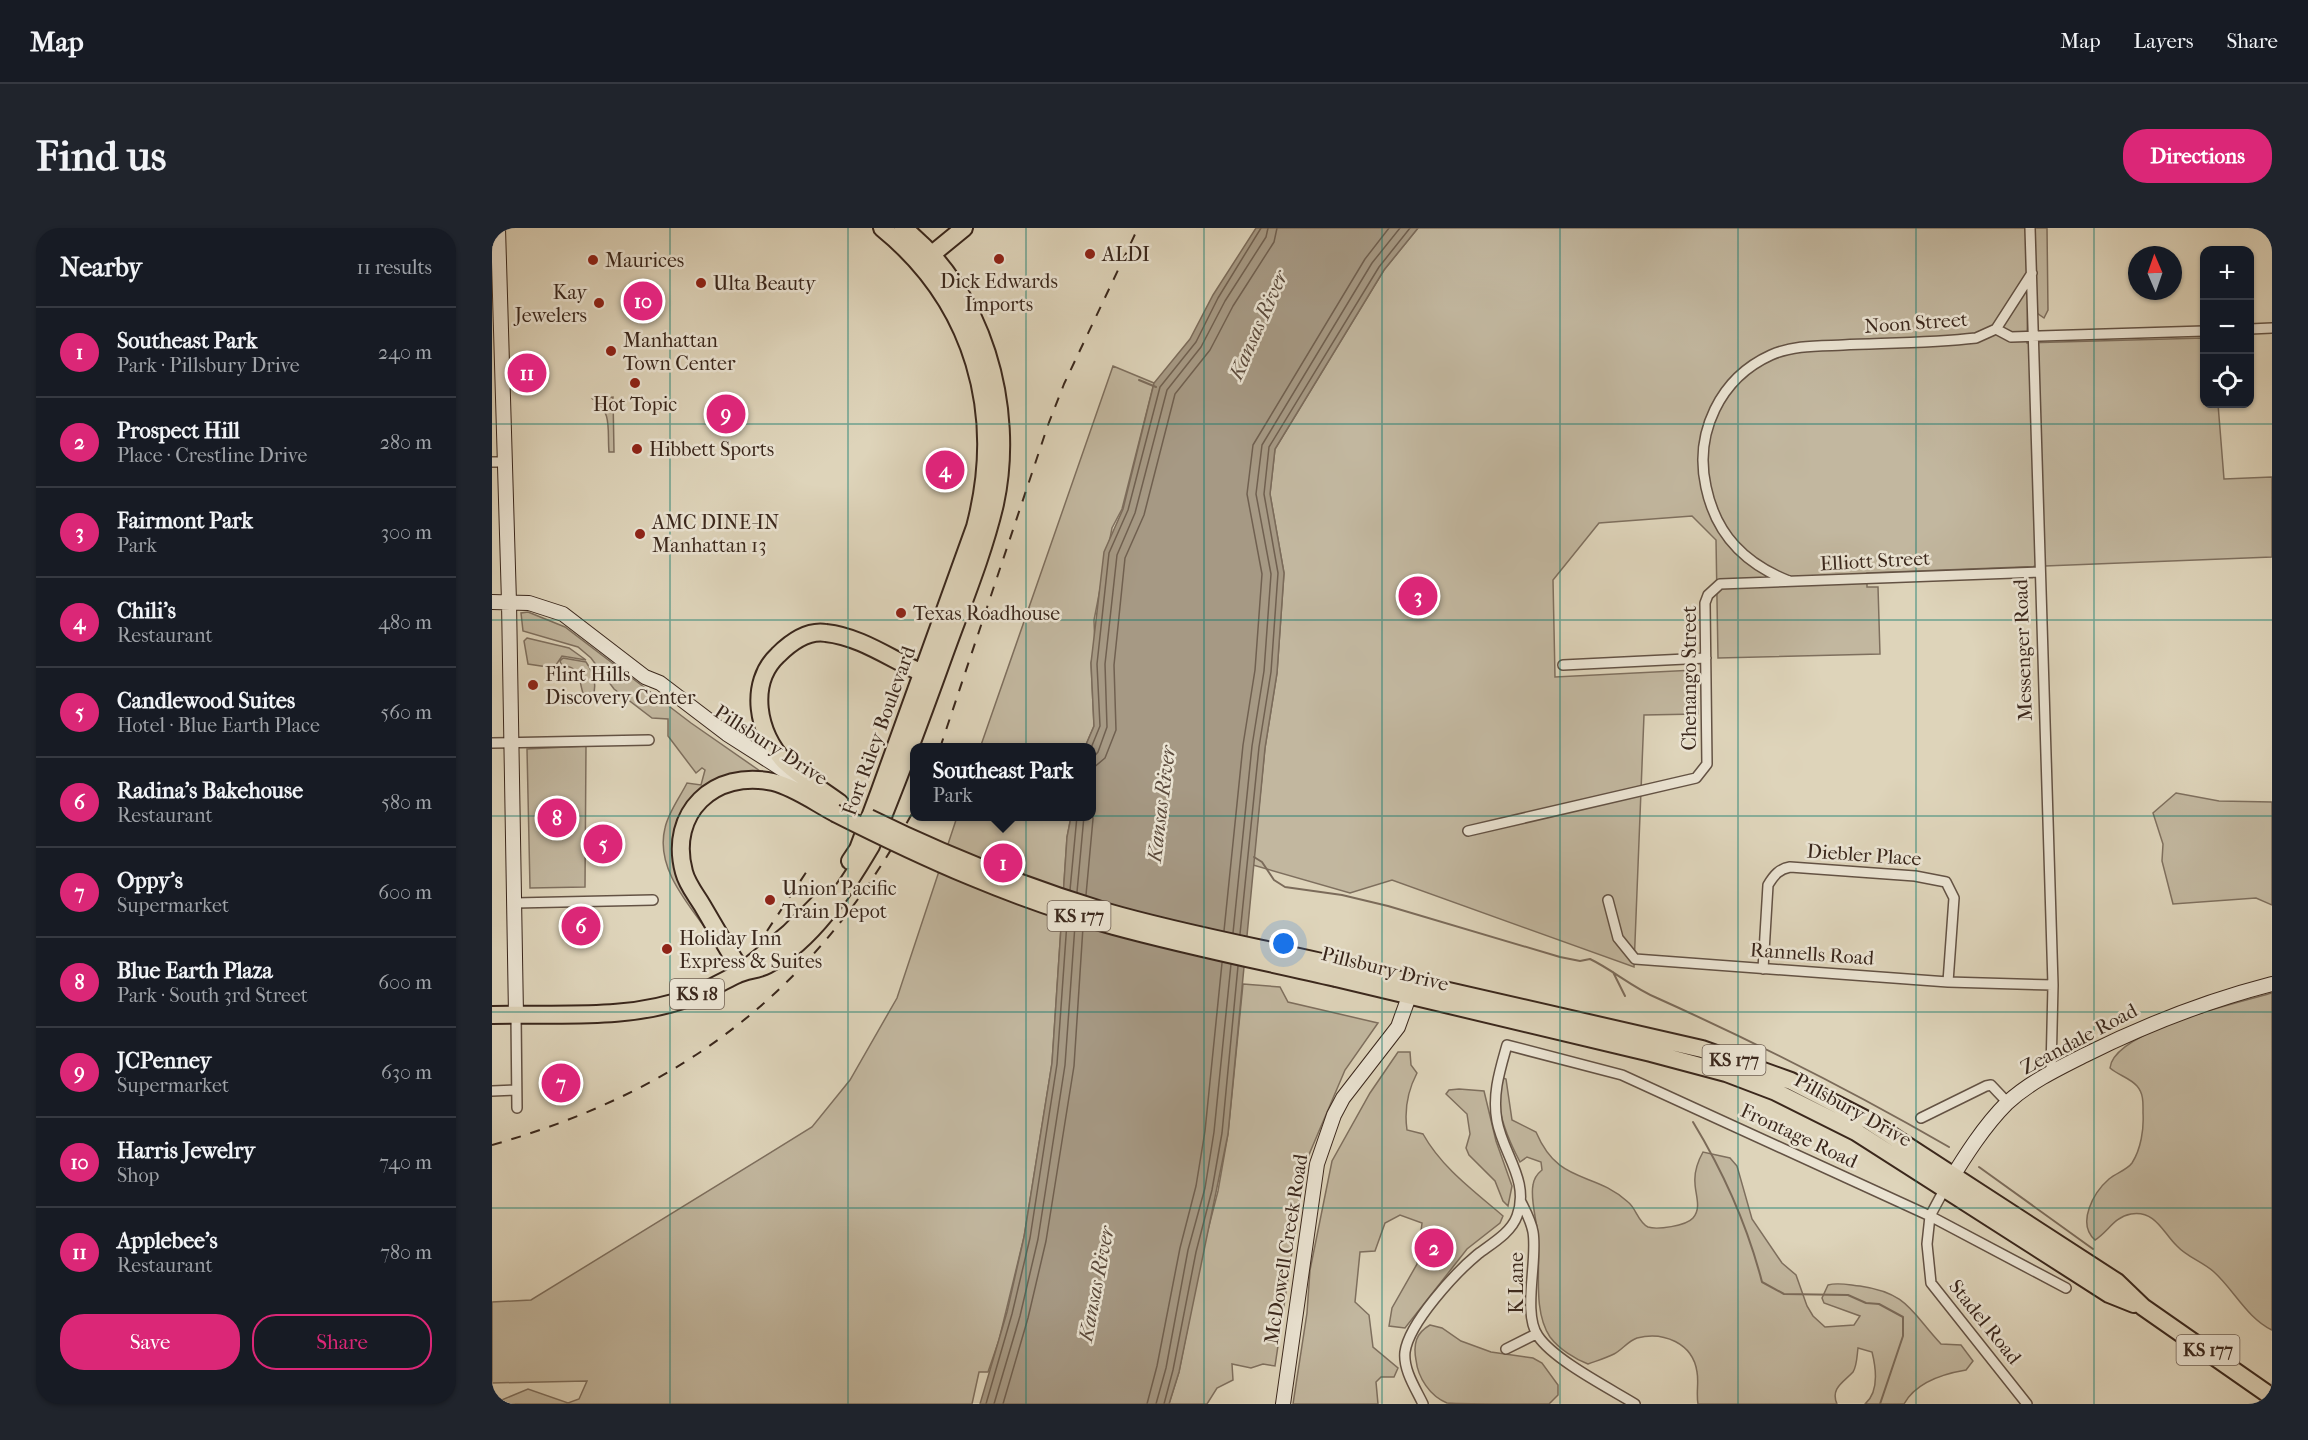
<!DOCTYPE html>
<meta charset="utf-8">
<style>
body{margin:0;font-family:"IM FELL French Canon",serif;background:#20242c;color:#f1f3f6}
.controls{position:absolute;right:18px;top:18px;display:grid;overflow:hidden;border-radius:12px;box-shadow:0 2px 4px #0004}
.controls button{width:54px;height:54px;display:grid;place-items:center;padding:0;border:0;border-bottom:2px solid #363941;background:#171b24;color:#f1f3f6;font:30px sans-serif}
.compass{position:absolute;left:1636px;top:18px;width:54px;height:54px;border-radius:50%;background:#171b24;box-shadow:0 2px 4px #0004;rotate:358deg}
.you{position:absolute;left:792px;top:716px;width:21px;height:21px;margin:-15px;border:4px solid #fff;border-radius:50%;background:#1a73e8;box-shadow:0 0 0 9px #1a73e833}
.badge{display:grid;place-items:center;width:39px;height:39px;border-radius:50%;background:#db2777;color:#fff;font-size:20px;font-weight:700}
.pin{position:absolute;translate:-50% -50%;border:3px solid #fff;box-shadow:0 2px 6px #0006}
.popup{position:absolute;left:418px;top:515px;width:186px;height:78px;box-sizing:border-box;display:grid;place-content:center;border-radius:12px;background:#171b24;filter:drop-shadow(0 2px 4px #0005);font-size:20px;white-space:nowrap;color:#9ea1a6}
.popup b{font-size:22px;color:#f1f3f6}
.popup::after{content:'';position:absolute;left:50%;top:100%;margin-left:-12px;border:12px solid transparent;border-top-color:#171b24}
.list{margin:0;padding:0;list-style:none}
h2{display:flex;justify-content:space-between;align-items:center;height:78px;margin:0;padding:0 24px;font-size:26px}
h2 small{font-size:20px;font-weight:400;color:#9ea1a6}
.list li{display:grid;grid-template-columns:39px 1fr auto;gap:18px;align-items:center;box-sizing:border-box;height:90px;padding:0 24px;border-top:2px solid #363941}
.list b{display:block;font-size:22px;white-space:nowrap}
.list p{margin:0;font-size:20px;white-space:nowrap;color:#9ea1a6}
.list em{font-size:20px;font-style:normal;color:#9ea1a6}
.actions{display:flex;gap:12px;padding:18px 24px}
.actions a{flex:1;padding:14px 0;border:2px solid #db2777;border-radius:24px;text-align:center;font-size:21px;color:#db2777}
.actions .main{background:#db2777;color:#fff}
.icon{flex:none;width:33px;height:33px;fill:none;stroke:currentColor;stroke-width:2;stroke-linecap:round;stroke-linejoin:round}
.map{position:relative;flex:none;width:1780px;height:1176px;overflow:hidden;border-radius:24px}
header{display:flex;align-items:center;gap:36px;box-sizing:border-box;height:84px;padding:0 30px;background:#171b24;border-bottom:2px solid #363941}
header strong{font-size:28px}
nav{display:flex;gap:33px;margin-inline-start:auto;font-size:21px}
.intro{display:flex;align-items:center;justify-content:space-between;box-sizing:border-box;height:144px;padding:0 36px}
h1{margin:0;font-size:42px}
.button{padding:15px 27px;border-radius:24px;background:#db2777;color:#fff;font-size:21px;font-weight:700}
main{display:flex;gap:36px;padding:0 36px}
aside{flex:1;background:#171b24;border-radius:24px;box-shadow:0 2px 4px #0004}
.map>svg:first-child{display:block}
.green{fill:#c2b79f;stroke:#7e6f5e;stroke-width:1.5}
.water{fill:#a69984;stroke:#7b6b5a;stroke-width:1.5}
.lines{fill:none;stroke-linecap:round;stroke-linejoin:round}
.shore{stroke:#706050;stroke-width:1.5}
.stream{stroke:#7b6b5a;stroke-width:2}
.street-casing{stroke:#635244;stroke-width:12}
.secondary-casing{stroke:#3a271c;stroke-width:16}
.highway-casing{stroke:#3a271c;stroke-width:20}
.street{stroke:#eae3d2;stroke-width:9}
.secondary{stroke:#eae3d2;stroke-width:14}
.highway{stroke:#ded4ba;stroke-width:16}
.rail{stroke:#3a271c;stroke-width:2;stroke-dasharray:10 10;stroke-linecap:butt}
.highway-bridge-casing{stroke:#3a271c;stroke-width:20;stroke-linecap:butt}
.highway-bridge{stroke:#ded4ba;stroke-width:16}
.grid{fill:none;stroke:#0f766e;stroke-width:1.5;stroke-opacity:0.55}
.poi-dot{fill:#8f2418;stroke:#eae3d2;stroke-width:2}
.labels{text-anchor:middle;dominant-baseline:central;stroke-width:5;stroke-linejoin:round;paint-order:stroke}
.shield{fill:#eae3d2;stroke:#6f5f53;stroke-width:1.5}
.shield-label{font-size:18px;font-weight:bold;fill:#3a271c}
.poi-label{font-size:20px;fill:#3a271c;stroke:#eae3d2;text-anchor:start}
.street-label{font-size:20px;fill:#3a271c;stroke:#eae3d2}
.water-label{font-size:21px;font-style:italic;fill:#5a493b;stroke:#eae3d2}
</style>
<header>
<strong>Map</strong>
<nav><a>Map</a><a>Layers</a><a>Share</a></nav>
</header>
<div class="intro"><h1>Find us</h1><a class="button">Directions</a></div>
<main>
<aside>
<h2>Nearby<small>11 results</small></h2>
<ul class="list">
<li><span class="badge">1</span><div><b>Southeast Park</b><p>Park · Pillsbury Drive</p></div><em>240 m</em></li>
<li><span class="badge">2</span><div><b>Prospect Hill</b><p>Place · Crestline Drive</p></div><em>280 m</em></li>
<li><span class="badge">3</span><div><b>Fairmont Park</b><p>Park</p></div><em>300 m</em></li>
<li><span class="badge">4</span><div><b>Chili's</b><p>Restaurant</p></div><em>480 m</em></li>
<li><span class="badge">5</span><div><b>Candlewood Suites</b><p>Hotel · Blue Earth Place</p></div><em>560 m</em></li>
<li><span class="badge">6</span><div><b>Radina's Bakehouse</b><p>Restaurant</p></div><em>580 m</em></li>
<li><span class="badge">7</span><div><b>Oppy's</b><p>Supermarket</p></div><em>600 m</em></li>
<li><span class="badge">8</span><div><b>Blue Earth Plaza</b><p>Park · South 3rd Street</p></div><em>600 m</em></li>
<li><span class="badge">9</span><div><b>JCPenney</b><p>Supermarket</p></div><em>630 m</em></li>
<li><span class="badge">10</span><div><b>Harris Jewelry</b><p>Shop</p></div><em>740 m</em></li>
<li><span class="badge">11</span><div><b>Applebee's</b><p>Restaurant</p></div><em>780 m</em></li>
</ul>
<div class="actions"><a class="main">Save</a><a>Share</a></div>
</aside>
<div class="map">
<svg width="1780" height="1176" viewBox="0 0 1780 1176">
<rect width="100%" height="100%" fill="#ded4ba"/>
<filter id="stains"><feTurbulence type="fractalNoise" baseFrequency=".00333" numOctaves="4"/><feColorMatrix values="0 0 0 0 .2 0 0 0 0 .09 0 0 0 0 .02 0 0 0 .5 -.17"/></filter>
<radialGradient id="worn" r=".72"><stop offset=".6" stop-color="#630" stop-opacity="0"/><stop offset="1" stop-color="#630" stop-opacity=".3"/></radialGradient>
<path class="green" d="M926,0H1537L1535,115L1712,110V176H1726L1732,251L1780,249V329L1375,345V359H1386L1388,426L1226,430L1224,312L1200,288L1107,295L1061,352L1063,449L1203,442L1206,486L1152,487L1142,739L900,652L858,665L761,637L773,520L785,445L792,345L778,266L783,221L892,42Z
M1541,0H1555L1556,82L1552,90L1545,85Z
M621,138L662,155L630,281L620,300L602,392L603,419L599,435L602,498L593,519L488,520Z
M121,169L122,224H117C115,204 121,183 101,171Z
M36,384L73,399L199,495L268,543C260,546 246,544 236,547C206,555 196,579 183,605L224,715C202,682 162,643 173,600C176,585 188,569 195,555L209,557L213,542L210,540L204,545L176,508V491L160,490L122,461L99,430L86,419L31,403L29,385Z
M35,410L77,420L94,432L70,428L62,440L36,436L32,413Z
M71,430L94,434C102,445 105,456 101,468L96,465L92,468C86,454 91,438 70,438L68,433Z
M94,518L93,659L38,660L35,521Z
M1684,565L1727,573L1780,574V677L1764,670L1681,676L1670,633L1671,616L1661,585Z
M465,589H579L575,609L560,835L532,1009L507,1112L496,1144H487L480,1176H0L36,1161L76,1175L87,1171L95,1153L0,1155V1074L39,1072L320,899L358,852L405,770Z
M751,756L788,759L796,774L886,795L853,842L813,936L783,1138L771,1136L759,1140L740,1136L741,1152L725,1160L715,1176H677L687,1144L710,1025L726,963L736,906Z
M1780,765V1102C1755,1090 1742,1062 1722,1044C1711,1034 1695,1029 1685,1018C1671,1005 1664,982 1639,986C1622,989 1616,1004 1603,1012C1584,995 1602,964 1617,951C1624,945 1635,942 1640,935C1649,921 1652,901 1651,885C1651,876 1652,866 1645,858C1638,850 1626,847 1618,840C1621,803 1748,774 1780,765Z
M906,824H918L919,837L925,845C915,864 912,881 915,902L931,906C950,940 982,963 1011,988L1008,995L975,1021L913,1100L897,1098L900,1080L925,1036L930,995L908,987L893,995L883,1023L868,1024L863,1074L877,1087L881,1119L906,1140L902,1149H889L884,1154L886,1176H801L815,1085L818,1042L840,933L878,865Z
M1011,850L1014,851L1020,892L1044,904C1067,958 1101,942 1136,974C1144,980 1146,994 1156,999C1165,1002 1194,998 1201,990C1210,980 1203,966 1203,955C1202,944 1206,933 1211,924L1238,930L1245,938L1260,991L1290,1035L1304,1047L1315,1078L1321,1088L1333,1099L1362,1097L1368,1088L1332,1075L1330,1070L1336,1057C1346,1054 1357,1057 1368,1058C1416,1065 1419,1084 1449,1116L1469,1117L1481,1133L1474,1142C1450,1146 1424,1154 1412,1176H1373C1387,1164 1384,1140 1380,1124L1366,1120C1365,1127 1365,1138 1361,1144C1352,1154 1338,1160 1345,1176H1206C1204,1165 1207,1154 1205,1144C1201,1115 1171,1103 1145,1110C1136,1113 1130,1122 1122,1126C1114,1130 1104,1133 1096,1136C1083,1131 1067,1121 1058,1109C1040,1082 1049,1039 1046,1008C1045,993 1038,972 1041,957C1042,950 1045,946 1050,942L1049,934L1035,929L1028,934C1017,913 999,873 1011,850Z
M967,861L992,863L1004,913L1020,958L1016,978L1011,973L1003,953L977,927L974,920L978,906L975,886L954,866L957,862Z
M938,1097L950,1100L969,1113L999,1124L1041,1130L1050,1135L1066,1157V1167L1057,1176C1038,1176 967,1176 955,1175C938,1168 926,1150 924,1132C921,1116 924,1105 938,1097Z"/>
<path class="water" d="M764,0H926L892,42L783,221L778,266L792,345L785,445L773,520L736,906L687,1144L677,1176H488L515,1084L532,1009L560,835L575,609L579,589L600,588V520L593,519L602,498L599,435L612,324L631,281L662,155L698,111L721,67Z"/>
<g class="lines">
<path class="shore" d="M599,520L608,498L605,436L617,325L636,282L668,159L704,114L726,70L769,0
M600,531L606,524L615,499L613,436L625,327L643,285L675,162L709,119L733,73L774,9L776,0
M600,541L613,530L624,502L622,437L633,330L652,287L683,166L718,122L741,78L782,14L785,0
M578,662L585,588
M585,664L592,588
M594,667L601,591L600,581
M732,703L751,517L763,442L770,346L755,266L761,217L873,31L897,0
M741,705L760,518L772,443L779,346L764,266L770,217L880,35L908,0
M748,706L767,519L779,444L786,345L772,266L777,219L887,39L918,0
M494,1176L520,1086L538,1010L565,836L575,694
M502,1176L528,1088L546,1011L573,837L583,697
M511,1176L536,1090L554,1013L582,838L591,699
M655,1176L665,1138L688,1020L704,958L713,903L730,735
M664,1176L674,1140L696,1022L713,960L722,904L739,736
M672,1176L681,1142L704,1024L720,962L730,905L746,738"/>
<path class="stream" d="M647,152L664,159
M762,629L770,634L782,652L793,659L850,667L896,678L1068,729L1088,733L1098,731C1121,742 1141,760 1165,770C1265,815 1362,864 1457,919
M1121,744L1133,768
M1201,894C1232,945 1255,996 1270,1054L1292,1066L1356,1067L1374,1075L1387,1076L1411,1089V1108L1388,1176
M1487,939L1601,1021"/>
<g class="street-casing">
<path id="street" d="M1538,0L1561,757L1559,843
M1504,101L1540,45
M1758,101L1780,100
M0,234H13
M1297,353C1253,336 1224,307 1214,259C1202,205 1228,150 1279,127C1301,117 1328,118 1351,117C1395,115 1440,115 1484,110L1504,101L1519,109L1712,103
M1071,437L1214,430
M0,515L157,512
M976,603L1204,550L1215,536L1213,375L1216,367L1228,356L1546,344
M1116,672L1126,710L1143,731L1456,754L1561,757
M23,675L161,672
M1271,741L1276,657C1282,647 1287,641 1298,639L1423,648L1454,654L1462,670L1456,754
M24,787L25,880
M0,863L24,862
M1429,890L1494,858L1499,857L1516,875
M1453,960L1438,988L1435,1016L1439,1055L1535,1176
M1029,974C1034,984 1039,993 1041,1004C1046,1032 1030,1085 1046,1108C1062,1132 1117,1160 1143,1176
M1014,1121L1044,1106
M931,1176C924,1161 911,1142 913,1124C917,1095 963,1045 986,1026C999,1016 1019,1005 1025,988C1038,953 1011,926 1005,893C1000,866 1008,842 1015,817L1130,847L1438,988L1574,1060"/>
</g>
<g class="secondary-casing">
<path id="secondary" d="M6,0L17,374L24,787
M0,374L37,375L71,386L153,449L168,455L235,506L307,552
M1456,956C1473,928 1492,898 1515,875C1538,854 1565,841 1593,827C1653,797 1714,773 1780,756
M791,1176L825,936L842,887L851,870L906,799L920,760"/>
</g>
<g class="highway-casing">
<path id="highway" d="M433,32L472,0
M348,575C330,562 309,549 293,534C265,506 256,455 286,427C298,415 316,402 334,405C372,409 405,436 440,449
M358,633L366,621L387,565L483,299C513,185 482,75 390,0
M847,738L1210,821L1299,853L1377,893L1625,1054L1651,1079L1780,1169
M250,744L297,705L329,673
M250,744C236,722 223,699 210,677C204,667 195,656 192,644C176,585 222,541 281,554C302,559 324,575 343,585
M844,750L1159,825L1234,845L1284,864L1364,904L1617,1066L1642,1076
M0,787C65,785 137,793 199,769C215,763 229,754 244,747C254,742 266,742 275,737C321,712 353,662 379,618C405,555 429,491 452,427C470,377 491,327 503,276C524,179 491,62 411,0"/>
</g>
<use href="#street" class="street"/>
<use href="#secondary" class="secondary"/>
<use href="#highway" class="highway"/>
<path class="rail" d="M448,520L556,197L572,156L646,0
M275,703L315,643
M0,917C194,862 325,760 422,582"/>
<g class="highway-bridge-casing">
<path id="highway-bridge" d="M343,585C432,630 524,672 622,698C695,718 770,733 844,750
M377,590C454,628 533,659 615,684C691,706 770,720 847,738"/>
</g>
<use href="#highway-bridge" class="highway-bridge"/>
</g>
<path class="grid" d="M178,0V1176M356,0V1176M534,0V1176M712,0V1176M890,0V1176M1068,0V1176M1246,0V1176M1424,0V1176M1602,0V1176M0,196H1780M0,392H1780M0,588H1780M0,784H1780M0,980H1780"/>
<g class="poi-dot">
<circle cx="598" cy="26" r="6"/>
<circle cx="507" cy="31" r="6"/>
<circle cx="101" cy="32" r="6"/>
<circle cx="209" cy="55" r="6"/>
<circle cx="107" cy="75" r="6"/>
<circle cx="119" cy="123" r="6"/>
<circle cx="143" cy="155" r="6"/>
<circle cx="145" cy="221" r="6"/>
<circle cx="148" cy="306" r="6"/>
<circle cx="409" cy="385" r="6"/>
<circle cx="41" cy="457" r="6"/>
<circle cx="278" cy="672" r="6"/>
<circle cx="175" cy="721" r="6"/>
</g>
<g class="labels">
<g class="shield">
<rect x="555.5" y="673" width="63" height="30" rx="4.5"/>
<rect x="178" y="751" width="54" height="30" rx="4.5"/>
<rect x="1210.5" y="817" width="63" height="30" rx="4.5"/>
<rect x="1684.5" y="1107" width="63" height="30" rx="4.5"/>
</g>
<g class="shield-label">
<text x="587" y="688">KS 177</text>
<text x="205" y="766">KS 18</text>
<text x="1242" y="832">KS 177</text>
<text x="1716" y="1122">KS 177</text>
</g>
<g class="poi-label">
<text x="610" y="26">ALDI</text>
<text x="113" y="32">Maurices</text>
<text x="507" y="53" text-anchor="middle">Dick Edwards<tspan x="507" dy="23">Imports</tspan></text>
<text x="221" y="55">Ulta Beauty</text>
<text x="95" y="64" text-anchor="end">Kay<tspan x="95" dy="23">Jewelers</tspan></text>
<text x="131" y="112">Manhattan<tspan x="131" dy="23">Town Center</tspan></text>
<text x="143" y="176" text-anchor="middle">Hot Topic</text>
<text x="157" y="221">Hibbett Sports</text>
<text x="160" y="294">AMC DINE-IN<tspan x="160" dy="23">Manhattan 13</tspan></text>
<text x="421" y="385">Texas Roadhouse</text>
<text x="53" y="446">Flint Hills<tspan x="53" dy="23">Discovery Center</tspan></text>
<text x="290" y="660">Union Pacific<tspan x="290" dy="23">Train Depot</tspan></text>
<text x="187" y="710">Holiday Inn<tspan x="187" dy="23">Express &amp; Suites</tspan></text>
</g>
<g class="street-label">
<text transform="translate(1424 95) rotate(-4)">Noon Street</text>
<text transform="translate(1383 333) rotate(-3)">Elliott Street</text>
<text transform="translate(1531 422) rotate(-92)">Messenger Road</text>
<text transform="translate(1197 450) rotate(-90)">Chenango Street</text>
<text transform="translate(387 503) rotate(-70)">Fort Riley Boulevard</text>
<text transform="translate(279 517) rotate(33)">Pillsbury Drive</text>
<text transform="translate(1372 627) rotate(4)">Diebler Place</text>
<text transform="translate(1320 726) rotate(4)">Rannells Road</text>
<text transform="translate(893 741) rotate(14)">Pillsbury Drive</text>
<text transform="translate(1587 811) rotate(-28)">Zeandale Road</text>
<text transform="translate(1361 882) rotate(29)">Pillsbury Drive</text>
<text transform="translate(1307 908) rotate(25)">Frontage Road</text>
<text transform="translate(794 1021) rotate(-81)">McDowell Creek Road</text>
<text transform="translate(1024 1055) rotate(-90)">K Lane</text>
<text transform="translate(1493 1094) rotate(51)">Stadel Road</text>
</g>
<g class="water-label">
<text transform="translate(766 97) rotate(-66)">Kansas River</text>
<text transform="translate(669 576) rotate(-83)">Kansas River</text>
<text transform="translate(604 1056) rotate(-79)">Kansas River</text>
</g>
</g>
<rect width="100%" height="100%" filter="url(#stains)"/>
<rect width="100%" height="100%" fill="url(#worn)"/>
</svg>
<div class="controls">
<button>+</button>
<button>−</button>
<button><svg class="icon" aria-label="locate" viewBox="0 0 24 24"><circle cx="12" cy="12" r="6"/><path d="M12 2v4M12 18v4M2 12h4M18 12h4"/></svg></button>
</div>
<svg class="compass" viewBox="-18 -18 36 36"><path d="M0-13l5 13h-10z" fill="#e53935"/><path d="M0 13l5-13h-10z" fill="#9ea1a6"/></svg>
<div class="you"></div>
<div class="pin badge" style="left:511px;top:635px">1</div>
<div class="popup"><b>Southeast Park</b>Park</div>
<div class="pin badge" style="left:942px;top:1020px">2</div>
<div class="pin badge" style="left:926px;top:368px">3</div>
<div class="pin badge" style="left:453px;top:242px">4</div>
<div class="pin badge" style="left:111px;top:616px">5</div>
<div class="pin badge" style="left:89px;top:698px">6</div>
<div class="pin badge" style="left:69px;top:855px">7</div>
<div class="pin badge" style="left:65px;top:590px">8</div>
<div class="pin badge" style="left:234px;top:186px">9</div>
<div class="pin badge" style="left:151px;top:73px">10</div>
<div class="pin badge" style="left:35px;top:145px">11</div>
</div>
</main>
